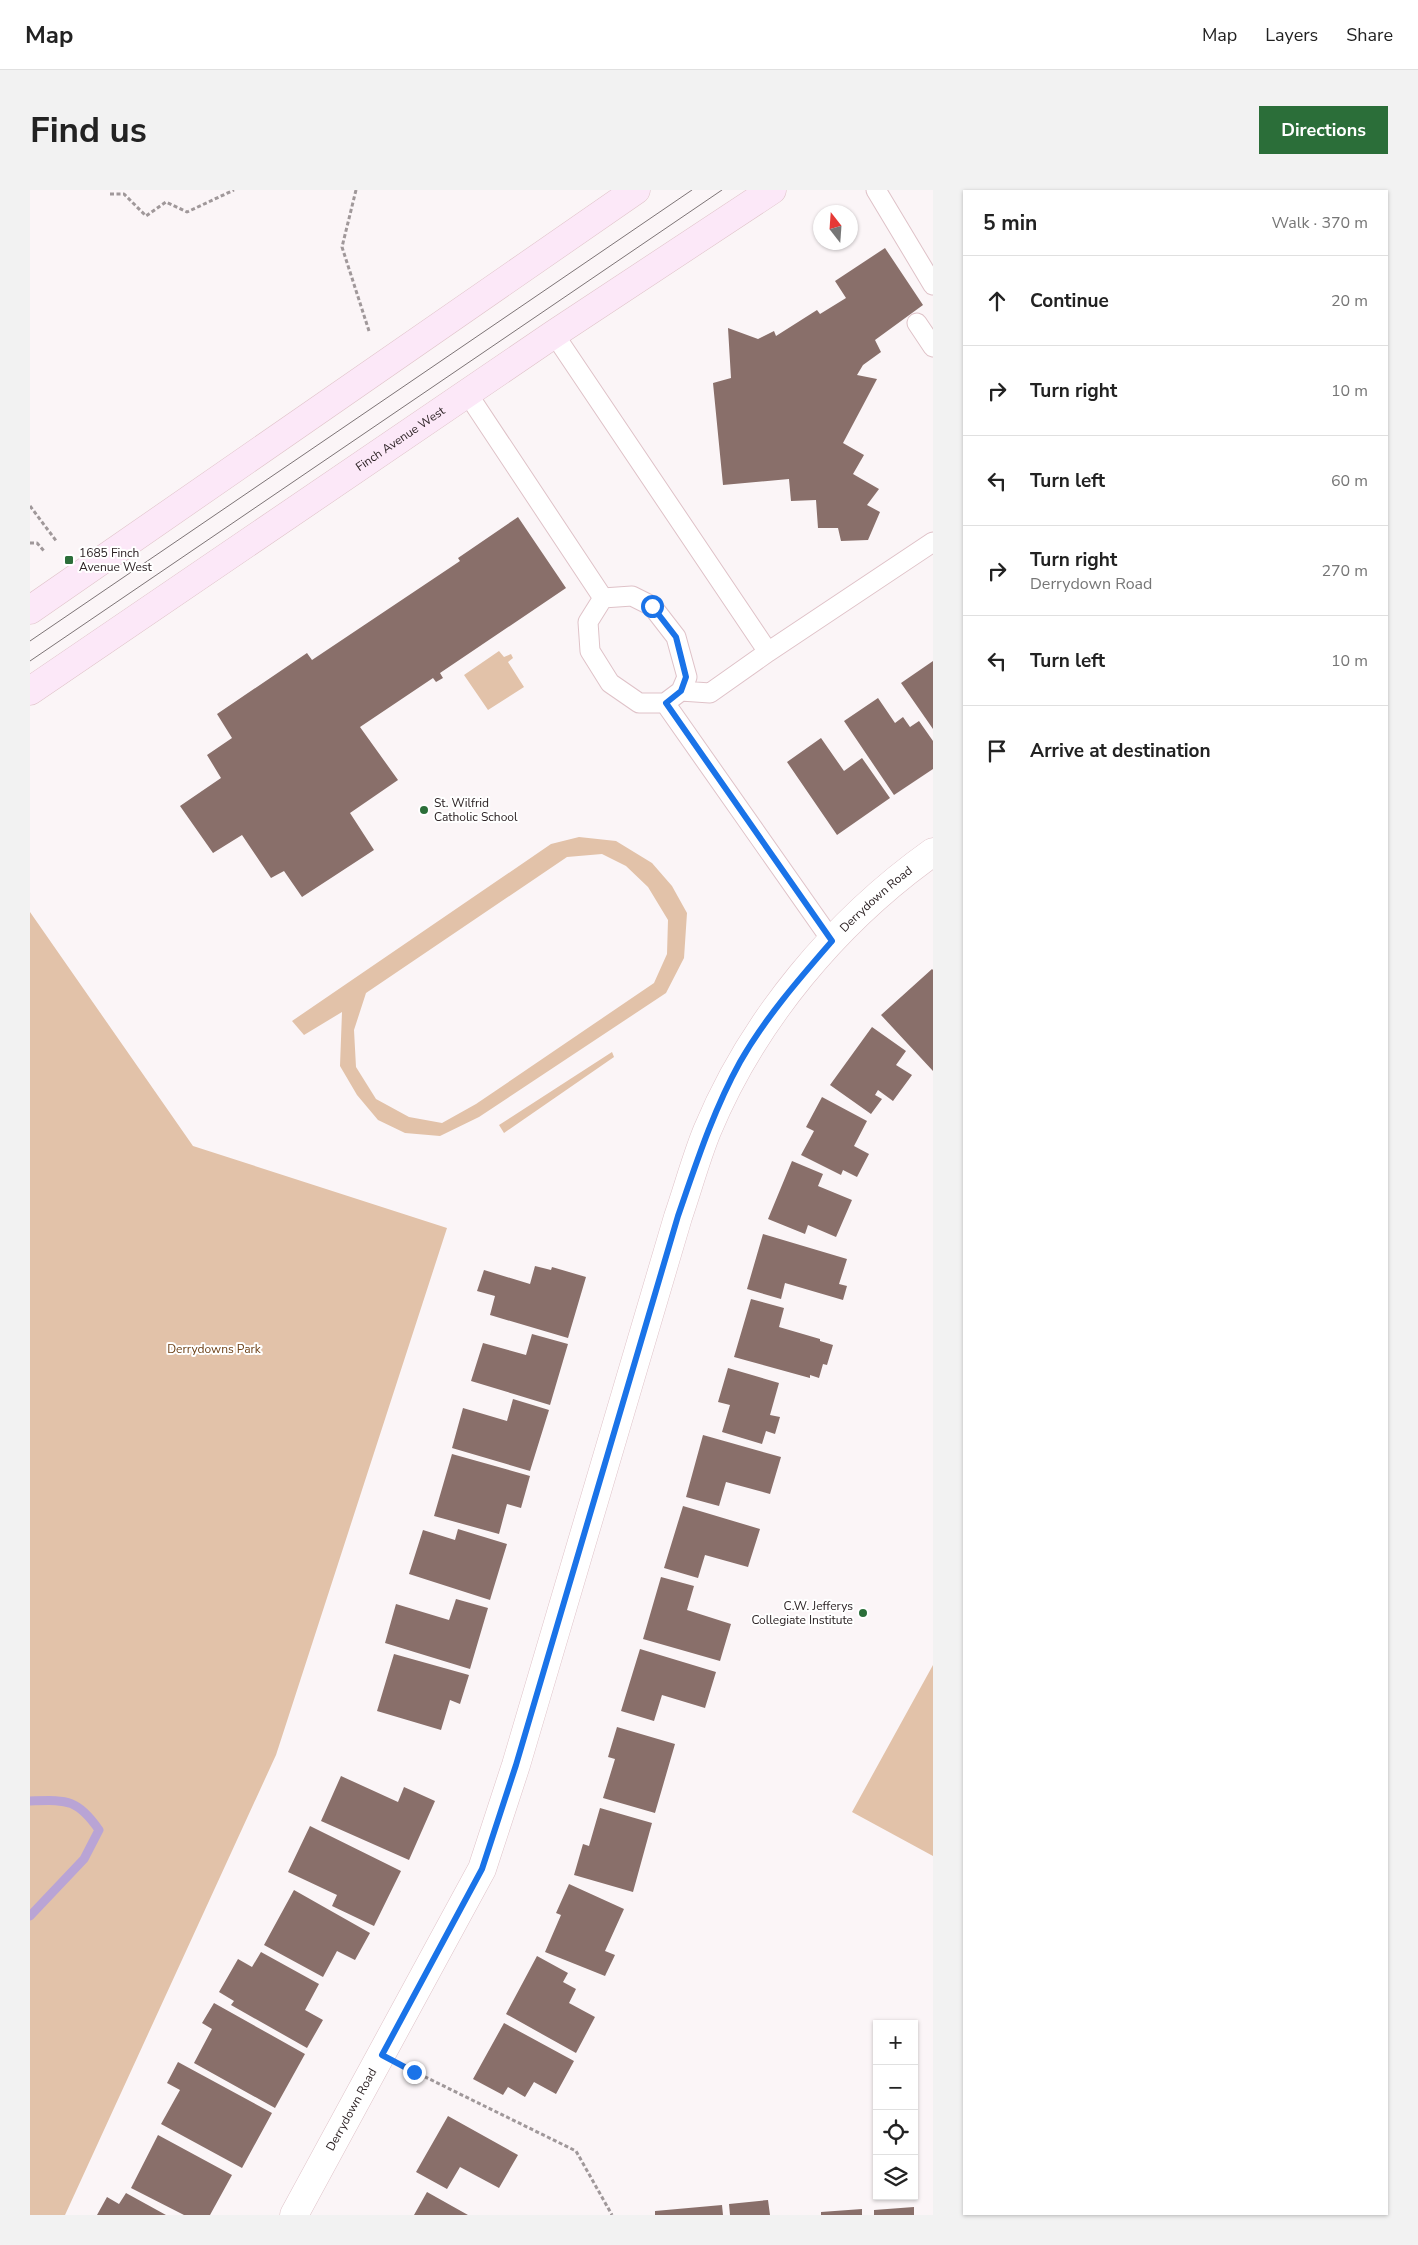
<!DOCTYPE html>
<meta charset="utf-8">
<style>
body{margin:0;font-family:"Nunito Sans",sans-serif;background:#f2f2f2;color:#222}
.controls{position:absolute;right:15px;bottom:15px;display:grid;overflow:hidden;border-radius:0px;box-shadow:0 1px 4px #0004}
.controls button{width:45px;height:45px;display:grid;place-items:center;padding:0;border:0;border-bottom:1px solid #e0e0e0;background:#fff;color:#222;font:25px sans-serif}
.compass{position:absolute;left:783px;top:15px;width:45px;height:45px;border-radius:50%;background:#fff;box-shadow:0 1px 4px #0004;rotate:343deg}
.stop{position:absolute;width:15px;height:15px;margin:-11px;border:4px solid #1a73e8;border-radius:50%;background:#fff}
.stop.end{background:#1a73e8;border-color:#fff;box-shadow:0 1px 5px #0008}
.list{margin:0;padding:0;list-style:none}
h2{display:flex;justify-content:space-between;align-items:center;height:65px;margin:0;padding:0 20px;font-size:21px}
h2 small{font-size:16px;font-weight:400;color:#767676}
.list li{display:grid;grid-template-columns:32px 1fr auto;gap:15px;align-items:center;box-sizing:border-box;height:90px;padding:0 20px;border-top:1px solid #e0e0e0}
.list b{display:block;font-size:19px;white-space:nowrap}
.list p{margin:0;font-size:16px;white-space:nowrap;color:#767676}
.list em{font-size:16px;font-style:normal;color:#767676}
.icon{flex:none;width:28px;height:28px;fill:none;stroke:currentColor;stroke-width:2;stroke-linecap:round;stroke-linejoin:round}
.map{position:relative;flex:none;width:903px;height:2025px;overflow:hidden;border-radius:0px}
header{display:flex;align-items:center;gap:30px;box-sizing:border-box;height:70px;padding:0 25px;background:#fff;border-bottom:1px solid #e0e0e0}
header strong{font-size:24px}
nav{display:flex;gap:28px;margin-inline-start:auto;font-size:18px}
.intro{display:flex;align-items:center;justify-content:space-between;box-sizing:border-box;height:120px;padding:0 30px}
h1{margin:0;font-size:35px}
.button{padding:12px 22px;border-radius:0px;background:#2b6e39;color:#fff;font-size:18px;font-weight:700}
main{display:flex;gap:30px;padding:0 30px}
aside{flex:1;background:#fff;border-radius:0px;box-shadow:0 1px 4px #0004}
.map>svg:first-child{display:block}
.green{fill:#e2c2a9;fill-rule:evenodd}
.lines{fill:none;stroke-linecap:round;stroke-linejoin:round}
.stream{stroke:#b9a4d5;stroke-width:9}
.building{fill:#896f6a}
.service-casing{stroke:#dfc2c8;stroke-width:21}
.minor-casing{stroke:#dfc2c8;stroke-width:29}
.secondary-casing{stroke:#dfc2c8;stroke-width:29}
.path{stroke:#a0989a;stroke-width:3;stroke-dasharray:4 2.5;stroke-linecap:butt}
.service{stroke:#fff;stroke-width:19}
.minor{stroke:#fff;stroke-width:28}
.secondary{stroke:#fce8f8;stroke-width:28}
.tram{stroke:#7d7476;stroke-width:1}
.route{stroke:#1a73e8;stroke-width:6}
.poi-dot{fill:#2b6e39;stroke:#fff;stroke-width:2}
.labels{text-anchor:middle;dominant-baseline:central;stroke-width:4;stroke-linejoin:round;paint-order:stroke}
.street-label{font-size:12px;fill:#2d2325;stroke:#fff}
.poi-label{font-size:12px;fill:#2d2325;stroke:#fff;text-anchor:start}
.park-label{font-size:12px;fill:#6e4218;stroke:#fff}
</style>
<header>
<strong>Map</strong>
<nav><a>Map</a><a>Layers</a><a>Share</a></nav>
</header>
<div class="intro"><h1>Find us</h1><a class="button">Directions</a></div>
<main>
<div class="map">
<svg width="903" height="2025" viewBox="0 0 903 2025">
<rect width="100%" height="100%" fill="#fbf5f7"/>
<path class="green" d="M469,461L474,467L481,464L483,468L478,472L494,497L458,520L434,485Z
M549,647L586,651L622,673L642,696L657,723L654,768L636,803L449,927L410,946L375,943L348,930L327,905L310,876L312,822L274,845L262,831L521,654ZM572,664L596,676L618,697L638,730L637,764L624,793L446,914L412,933L379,927L346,909L326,877L324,840L336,803L537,667Z
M0,722L163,956L417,1038L246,1565L35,2025H0Z
M582,862L584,867L474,943L469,935Z
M903,1475V1666L822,1622Z"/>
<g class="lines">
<path class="stream" d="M0,1611C36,1610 47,1608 69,1640L54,1669L0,1726"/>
</g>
<path class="building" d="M855,58L893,115L845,150L851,162L833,175L827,185L847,189L813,253L834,265L823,284L849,299L837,315L850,322L838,350L811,351L808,338H788L786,310L761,311L759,289L693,295L683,193L701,188L698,138L728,149L744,141L746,146L787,120L790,124L816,108L805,91Z
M488,327L536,398L410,483L413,488L406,492L403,488L330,537L368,590L320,623L344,660L272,707L254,681L241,688L212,645L183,663L150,616L191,588L177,565L202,548L187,524L277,463L282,470L430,371L428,368Z
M903,471V539L871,493Z
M848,508L865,533L873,527L880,537L889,531L903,551V579L864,605L814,531Z
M791,548L814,581L832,568L860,608L807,645L757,572Z
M902,779L903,780V881L851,825Z
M842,837L876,861L866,875L882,885L863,911L848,900L845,905L852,909L841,924L800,895Z
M792,907L837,931L824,956L839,964L827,987L813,980L811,985L771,965L784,941L776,937Z
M762,971L793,984L788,996L822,1010L806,1047L778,1035L775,1044L738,1029Z
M733,1044L817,1069L809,1094L817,1096L813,1110L755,1093L751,1109L717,1099Z
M505,1076L521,1080L522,1077L556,1087L538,1148L460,1125L465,1106L447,1101L454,1080L500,1094Z
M721,1109L754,1118L749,1137L790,1149V1151L803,1155L797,1175L793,1174L789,1188L780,1185V1188L704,1167Z
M502,1144L538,1154L520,1215L441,1191L453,1153L496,1165Z
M698,1178L749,1193L740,1225L750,1227L745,1244L736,1241L732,1254L692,1242L700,1215L688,1212Z
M483,1209L519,1220L500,1281L422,1258L433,1218L477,1231Z
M673,1245L751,1267L740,1304L696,1292L689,1316L656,1307Z
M422,1264L500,1286L491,1318L477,1314L469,1344L404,1326Z
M653,1316L730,1339L718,1377L675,1365L668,1388L634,1378Z
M428,1339L477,1354L460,1410L379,1384L393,1340L425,1350Z
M631,1387L664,1396L657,1420L701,1434L690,1471L613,1449Z
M426,1409L458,1418L440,1479L355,1453L366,1414L419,1430Z
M610,1459L686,1482L675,1518L632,1505L624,1531L591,1521Z
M364,1464L439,1485L430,1514L420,1510L411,1540L347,1521Z
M587,1537L645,1554L625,1623L573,1608L585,1569L578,1567Z
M311,1586L368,1612L374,1597L405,1611L379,1670L291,1631Z
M570,1618L622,1633L603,1702L544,1685L553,1654L559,1656Z
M280,1636L371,1681L344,1736L302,1716L307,1705L258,1682Z
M539,1694L594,1719L575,1761L585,1765L575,1786L515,1762L531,1725L526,1723Z
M264,1700L340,1743L325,1770L307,1761L293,1787L234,1755Z
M231,1762L289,1794L275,1820L293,1830L277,1858L201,1815L204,1811L189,1802L208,1769L222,1777Z
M507,1766L538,1783L533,1792L546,1799L539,1813L565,1827L546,1863L476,1824Z
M184,1813L275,1864L245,1918L164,1873L182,1839L172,1833Z
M474,1833L544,1871L526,1904L504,1892L495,1907L478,1897L473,1905L443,1889Z
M148,1872L242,1923L212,1978L131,1934L150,1900L137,1893Z
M418,1926L488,1965L469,1998L430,1977L417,1999L386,1982Z
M128,1945L202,1985L180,2025H154L101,1998Z
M397,2002L438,2025H384Z
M96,2003L136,2025H67L77,2007L89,2014Z
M738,2010L740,2025H700L699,2014Z
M692,2015L693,2025H625V2021Z
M884,2017V2025H844V2020Z
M832,2019V2025H791V2022Z"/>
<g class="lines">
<g class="service-casing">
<path id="service" d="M846,0L903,95
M887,133L903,157
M524,144L738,462L903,352
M437,203L573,408
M602,406L622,416L646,447L657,487L651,501L635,513H609L580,493L560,461L558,432L573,408Z
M651,501L680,503L738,462
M635,513L802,751"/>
</g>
<g class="minor-casing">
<g id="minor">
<path id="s1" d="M264,2025L452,1679L486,1575L648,1027C658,998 666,968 677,941C723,830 806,731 903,662"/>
</g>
</g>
<g class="secondary-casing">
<g id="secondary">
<path d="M0,420L606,0"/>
<path id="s2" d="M0,501L524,144L742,0"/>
</g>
</g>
<path class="path" d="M326,0L312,57L339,141
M80,4H94L116,26L136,12L157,22L204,0
M0,316L27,352
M0,353H7L14,361
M377,1878L546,1961L582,2025"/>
<use href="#service" class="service"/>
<use href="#minor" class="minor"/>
<use href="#secondary" class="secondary"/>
<path class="tram" d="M0,451L662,0
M0,471L692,0"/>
</g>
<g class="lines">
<path class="route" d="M384,1882L352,1865L452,1679L486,1575L648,1026C666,974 683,921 710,872C735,828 769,789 802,751L636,513L651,501L656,487L646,447L622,416"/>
</g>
<g class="poi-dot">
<rect x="34" y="365" width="10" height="10" rx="2.5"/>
<circle cx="394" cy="620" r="5"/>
<circle cx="833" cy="1423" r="5"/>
</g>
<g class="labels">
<g class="street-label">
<text stroke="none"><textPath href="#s2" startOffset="448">Finch Avenue West</textPath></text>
<text stroke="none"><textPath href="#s1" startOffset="1455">Derrydown Road</textPath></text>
<text stroke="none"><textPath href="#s1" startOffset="120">Derrydown Road</textPath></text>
</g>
<g class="poi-label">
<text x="49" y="363">1685 Finch<tspan x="49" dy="14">Avenue West</tspan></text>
<text x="404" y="613">St. Wilfrid<tspan x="404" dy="14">Catholic School</tspan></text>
<text x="823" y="1416" text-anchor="end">C.W. Jefferys<tspan x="823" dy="14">Collegiate Institute</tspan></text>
</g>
<g class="park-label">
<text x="184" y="1159">Derrydowns Park</text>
</g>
</g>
</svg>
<div class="controls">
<button>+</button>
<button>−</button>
<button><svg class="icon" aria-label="locate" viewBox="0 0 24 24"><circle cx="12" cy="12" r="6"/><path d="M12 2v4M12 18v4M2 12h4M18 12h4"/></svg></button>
<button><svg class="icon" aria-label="layers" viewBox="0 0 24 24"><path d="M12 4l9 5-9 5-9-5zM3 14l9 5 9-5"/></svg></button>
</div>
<svg class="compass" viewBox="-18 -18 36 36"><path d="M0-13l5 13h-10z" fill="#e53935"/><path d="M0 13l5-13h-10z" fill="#767676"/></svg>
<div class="stop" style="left:622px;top:416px"></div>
<div class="stop end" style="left:384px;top:1882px"></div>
</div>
<aside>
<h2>5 min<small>Walk · 370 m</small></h2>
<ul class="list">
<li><svg class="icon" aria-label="ahead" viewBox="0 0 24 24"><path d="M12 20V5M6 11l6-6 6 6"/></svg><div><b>Continue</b></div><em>20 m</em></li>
<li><svg class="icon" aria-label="right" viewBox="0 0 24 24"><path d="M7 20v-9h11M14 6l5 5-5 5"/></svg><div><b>Turn right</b></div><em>10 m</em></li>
<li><svg class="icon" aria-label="left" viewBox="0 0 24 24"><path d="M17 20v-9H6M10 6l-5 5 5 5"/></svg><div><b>Turn left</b></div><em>60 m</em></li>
<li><svg class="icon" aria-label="right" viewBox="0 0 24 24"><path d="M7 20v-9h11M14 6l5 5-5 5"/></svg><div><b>Turn right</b><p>Derrydown Road</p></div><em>270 m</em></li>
<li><svg class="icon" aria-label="left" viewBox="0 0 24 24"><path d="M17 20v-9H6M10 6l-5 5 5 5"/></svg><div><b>Turn left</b></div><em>10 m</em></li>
<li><svg class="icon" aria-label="arrive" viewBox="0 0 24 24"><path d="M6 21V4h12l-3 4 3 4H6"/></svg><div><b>Arrive at destination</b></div></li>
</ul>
</aside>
</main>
